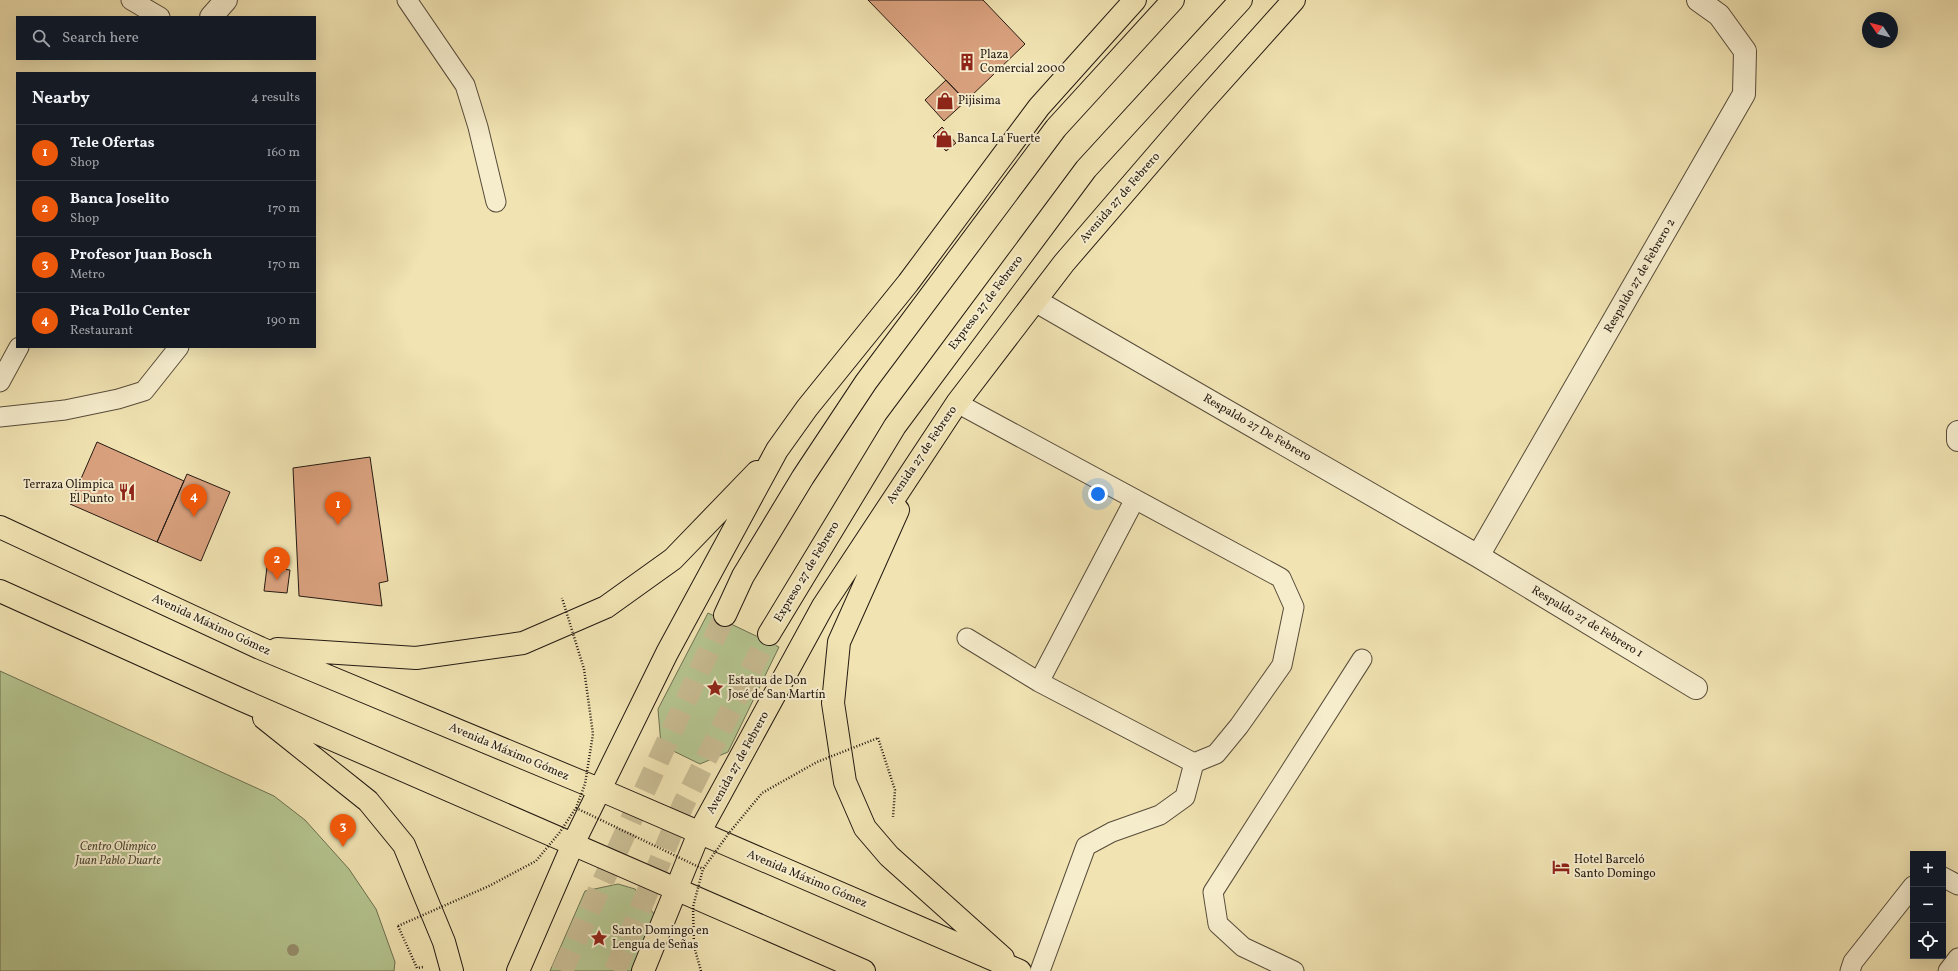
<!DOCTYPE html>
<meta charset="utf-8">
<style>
body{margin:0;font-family:Vollkorn,serif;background:#20242c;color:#f1f3f6}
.controls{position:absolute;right:12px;bottom:12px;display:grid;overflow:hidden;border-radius:0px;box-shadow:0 4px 16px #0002}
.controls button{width:36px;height:36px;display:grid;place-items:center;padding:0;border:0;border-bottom:1px solid #363941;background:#171b24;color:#f1f3f6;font:20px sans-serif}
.compass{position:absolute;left:1862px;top:12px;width:36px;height:36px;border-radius:50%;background:#171b24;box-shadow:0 4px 16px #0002;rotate:305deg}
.you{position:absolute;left:1098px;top:494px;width:14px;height:14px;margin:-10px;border:3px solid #fff;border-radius:50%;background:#1a73e8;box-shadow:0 0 0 6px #1a73e833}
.badge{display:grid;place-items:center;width:26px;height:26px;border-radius:50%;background:#ea580c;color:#fff;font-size:13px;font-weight:700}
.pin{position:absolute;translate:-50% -33px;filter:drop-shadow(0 1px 2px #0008)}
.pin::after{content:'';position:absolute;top:21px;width:14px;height:12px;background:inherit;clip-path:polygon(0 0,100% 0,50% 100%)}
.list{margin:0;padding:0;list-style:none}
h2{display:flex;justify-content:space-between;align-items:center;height:52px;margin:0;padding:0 16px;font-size:17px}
h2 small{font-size:13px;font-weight:400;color:#9ea1a6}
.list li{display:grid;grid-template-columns:26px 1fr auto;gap:12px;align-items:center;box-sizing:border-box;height:56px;padding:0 16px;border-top:1px solid #363941}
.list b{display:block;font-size:15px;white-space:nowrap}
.list p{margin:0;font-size:13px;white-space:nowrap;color:#9ea1a6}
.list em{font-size:13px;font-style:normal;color:#9ea1a6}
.icon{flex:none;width:22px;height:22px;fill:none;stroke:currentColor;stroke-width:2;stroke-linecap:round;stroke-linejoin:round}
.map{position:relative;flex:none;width:1958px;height:971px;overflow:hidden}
.search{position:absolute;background:#171b24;box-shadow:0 4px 16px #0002;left:16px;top:16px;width:300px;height:44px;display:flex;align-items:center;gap:10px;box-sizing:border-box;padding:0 14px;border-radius:0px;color:#9ea1a6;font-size:15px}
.panel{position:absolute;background:#171b24;box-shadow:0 4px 16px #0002;left:16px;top:72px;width:300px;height:276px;border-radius:0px}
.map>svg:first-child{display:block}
.green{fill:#b5c590;stroke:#6c7051}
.building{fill:#d9a17e;stroke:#241a12}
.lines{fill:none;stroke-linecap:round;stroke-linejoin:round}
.motorway-tunnel{stroke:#c8bb92;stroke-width:22;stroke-dasharray:22 11;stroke-linecap:butt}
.service-casing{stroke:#574c3a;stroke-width:21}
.minor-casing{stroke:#574c3a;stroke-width:24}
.primary-casing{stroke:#241a12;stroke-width:24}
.motorway-casing{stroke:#241a12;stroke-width:24}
.path{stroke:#241a12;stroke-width:2.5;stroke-dasharray:1 2;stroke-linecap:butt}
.service{stroke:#f6edcd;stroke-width:19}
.minor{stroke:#f6edcd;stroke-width:22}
.primary{stroke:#f1e3b2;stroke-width:22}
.motorway{stroke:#f1e3b2;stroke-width:22}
.path-bridge{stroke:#241a12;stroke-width:2.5;stroke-dasharray:1 2;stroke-linecap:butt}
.tree{fill:#98906f}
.labels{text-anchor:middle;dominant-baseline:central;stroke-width:4;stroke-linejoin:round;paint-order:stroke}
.poi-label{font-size:12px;fill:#241a12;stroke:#f6edcd;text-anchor:start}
.street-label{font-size:12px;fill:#241a12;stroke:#f6edcd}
.park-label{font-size:12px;font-style:italic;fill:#504d38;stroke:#f6edcd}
</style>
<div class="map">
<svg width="1958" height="971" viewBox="0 0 1958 971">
<rect width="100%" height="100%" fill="#f1e3b2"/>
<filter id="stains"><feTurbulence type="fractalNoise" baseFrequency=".005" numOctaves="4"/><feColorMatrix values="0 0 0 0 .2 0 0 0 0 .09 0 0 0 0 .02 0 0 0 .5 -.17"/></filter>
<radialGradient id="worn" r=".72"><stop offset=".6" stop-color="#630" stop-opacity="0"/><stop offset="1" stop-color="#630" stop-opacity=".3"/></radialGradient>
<path class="green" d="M708,613L779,647L728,752L700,764L661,745L658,709Z
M0,671L274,796L305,820L349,869L376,909L395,962L394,971H0Z
M618,884L635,889L654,914L631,971H550L585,891Z"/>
<path class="building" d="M868,0H983L1025,44L966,101Z
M946,80L966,101L944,121L925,100Z
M942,127L956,143L946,151L933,136Z
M97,442L184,481L157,542L70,504Z
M370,457L388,581L379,583L382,606L299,596L293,468Z
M187,474L230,492L201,561L157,542Z
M267,567L290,570L287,593L264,591Z"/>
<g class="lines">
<path class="motorway-tunnel" d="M562,971L725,615
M615,971L683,805L769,634"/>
<g class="service-casing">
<path id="service" d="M131,0L160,17
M407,0L465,85L478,127L496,202
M0,382L19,347
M957,403L1281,578L1294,607L1282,665L1239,726L1216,754L1194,763L1185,797L1160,815L1112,832L1086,846L1040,971
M0,417L65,410L118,399L144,391L179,347
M967,638L1039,682L1194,763
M1039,682L1135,499
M1943,877L1958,885
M1294,971L1243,947L1218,924L1213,892L1362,659
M1850,971L1853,962L1913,886
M1948,971L1958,958"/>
</g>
<g class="minor-casing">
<path id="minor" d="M211,17L226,0
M1036,301L1478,556L1696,688
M1958,432V440
M1478,556L1744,94L1745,51L1719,15L1698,0"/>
</g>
<g class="primary-casing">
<path id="primary" d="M898,510L839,642L833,703L845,782L865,828L889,856L1003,958
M0,527L260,648L601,790L1020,971
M0,591L242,700L864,971
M277,649L416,658L523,643L606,607L673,559L757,472
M264,718L368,801L404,845L444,942L452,971
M518,971L573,844L667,653L777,450L807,408L908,283L1039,107L1135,0
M643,971L699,833L823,606L957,403L1064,263L1200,105L1294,0"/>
</g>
<g class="motorway-casing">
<path id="motorway" d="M725,615L743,576L803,477L866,382L1056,128L1173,0
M769,634L895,426L1086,169L1241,0"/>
</g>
<path class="path" d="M878,738L895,790L893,817
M398,926L417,968L423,967"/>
<use href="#service" class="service"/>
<use href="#minor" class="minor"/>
<use href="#primary" class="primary"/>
<use href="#motorway" class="motorway"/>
<path class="path-bridge" d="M576,808L703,869
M398,926L489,886L536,861L560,832L576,808L585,784L593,734L584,669L562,598
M701,971L694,946L693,907L703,869L729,833L762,793L817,762L878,738"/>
</g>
<circle class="tree" cx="293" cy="950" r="6"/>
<defs>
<g id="building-bare" transform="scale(1.38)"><path d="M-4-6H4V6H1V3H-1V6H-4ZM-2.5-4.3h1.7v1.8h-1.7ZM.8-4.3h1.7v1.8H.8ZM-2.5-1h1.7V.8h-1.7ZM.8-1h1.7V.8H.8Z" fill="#8f2418" stroke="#f6edcd" stroke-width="2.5" paint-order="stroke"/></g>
<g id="shop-bare" transform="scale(1.38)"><path d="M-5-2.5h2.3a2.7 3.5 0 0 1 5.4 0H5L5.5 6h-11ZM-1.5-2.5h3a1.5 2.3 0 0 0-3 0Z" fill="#8f2418" stroke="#f6edcd" stroke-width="2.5" paint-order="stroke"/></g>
<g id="restaurant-bare" transform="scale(1.38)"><path d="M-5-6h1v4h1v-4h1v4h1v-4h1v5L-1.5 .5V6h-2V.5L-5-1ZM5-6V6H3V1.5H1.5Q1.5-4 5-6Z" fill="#8f2418" stroke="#f6edcd" stroke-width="2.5" paint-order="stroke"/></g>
<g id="sight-bare" transform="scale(1.38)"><path d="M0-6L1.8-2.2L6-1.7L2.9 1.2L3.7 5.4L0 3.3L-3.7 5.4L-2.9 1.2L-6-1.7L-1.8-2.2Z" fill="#8f2418" stroke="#f6edcd" stroke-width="2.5" paint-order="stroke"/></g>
<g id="hotel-bare" transform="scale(1.38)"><path d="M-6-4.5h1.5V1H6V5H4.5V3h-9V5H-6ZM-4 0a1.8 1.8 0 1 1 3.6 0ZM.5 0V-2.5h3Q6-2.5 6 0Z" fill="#8f2418" stroke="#f6edcd" stroke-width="2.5" paint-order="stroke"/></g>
</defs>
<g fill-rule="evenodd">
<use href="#building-bare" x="967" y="62"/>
<use href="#shop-bare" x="945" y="101"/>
<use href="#shop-bare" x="944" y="139"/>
<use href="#restaurant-bare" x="127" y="492"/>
<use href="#sight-bare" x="715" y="688"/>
<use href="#hotel-bare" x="1561" y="867"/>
<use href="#sight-bare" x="599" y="938"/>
</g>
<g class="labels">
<g class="poi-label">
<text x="980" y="55">Plaza<tspan x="980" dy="14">Comercial 2000</tspan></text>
<text x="958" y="101">Pijisima</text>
<text x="957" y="139">Banca La Fuerte</text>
<text x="114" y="485" text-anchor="end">Terraza Olimpica<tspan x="114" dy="14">El Punto</tspan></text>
<text x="728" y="681">Estatua de Don<tspan x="728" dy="14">José de San Martín</tspan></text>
<text x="1574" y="860">Hotel Barceló<tspan x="1574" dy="14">Santo Domingo</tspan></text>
<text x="612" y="931">Santo Domingo en<tspan x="612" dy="14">Lengua de Señas</tspan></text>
</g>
<g class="street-label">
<text transform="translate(1120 198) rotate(-49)">Avenida 27 de Febrero</text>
<text transform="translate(1640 276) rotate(-60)">Respaldo 27 de Febrero 2</text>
<text transform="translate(986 303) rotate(-53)">Expreso 27 de Febrero</text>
<text transform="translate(1257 428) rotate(30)">Respaldo 27 De Febrero</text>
<text transform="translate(922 455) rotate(-56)">Avenida 27 de Febrero</text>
<text transform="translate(807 572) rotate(-59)">Expreso 27 de Febrero</text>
<text transform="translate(1587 622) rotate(31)">Respaldo 27 de Febrero 1</text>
<text transform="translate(211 625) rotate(25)">Avenida Máximo Gómez</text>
<text transform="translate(509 752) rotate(23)">Avenida Máximo Gómez</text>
<text transform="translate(738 763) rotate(-61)">Avenida 27 de Febrero</text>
<text transform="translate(807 879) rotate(23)">Avenida Máximo Gómez</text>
</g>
<g class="park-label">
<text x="118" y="847">Centro Olímpico<tspan x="118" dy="14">Juan Pablo Duarte</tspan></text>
</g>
</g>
<rect width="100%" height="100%" filter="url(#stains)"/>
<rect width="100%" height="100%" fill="url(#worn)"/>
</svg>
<div class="controls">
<button>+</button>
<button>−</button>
<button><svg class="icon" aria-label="locate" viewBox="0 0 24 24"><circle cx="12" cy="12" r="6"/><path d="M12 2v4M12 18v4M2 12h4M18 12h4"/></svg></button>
</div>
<svg class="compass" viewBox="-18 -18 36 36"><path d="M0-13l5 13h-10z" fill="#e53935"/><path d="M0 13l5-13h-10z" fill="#9ea1a6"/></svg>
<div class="you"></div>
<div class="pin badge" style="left:338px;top:525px">1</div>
<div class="pin badge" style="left:277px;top:580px">2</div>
<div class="pin badge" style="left:343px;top:847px">3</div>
<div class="pin badge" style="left:194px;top:517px">4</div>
<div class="search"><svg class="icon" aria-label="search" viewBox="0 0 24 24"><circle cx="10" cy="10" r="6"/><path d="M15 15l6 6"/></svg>Search here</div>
<section class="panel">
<h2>Nearby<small>4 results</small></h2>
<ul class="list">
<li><span class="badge">1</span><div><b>Tele Ofertas</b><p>Shop</p></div><em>160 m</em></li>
<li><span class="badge">2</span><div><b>Banca Joselito</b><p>Shop</p></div><em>170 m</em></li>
<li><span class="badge">3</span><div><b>Profesor Juan Bosch</b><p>Metro</p></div><em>170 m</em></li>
<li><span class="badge">4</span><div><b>Pica Pollo Center</b><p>Restaurant</p></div><em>190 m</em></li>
</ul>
</section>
</div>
